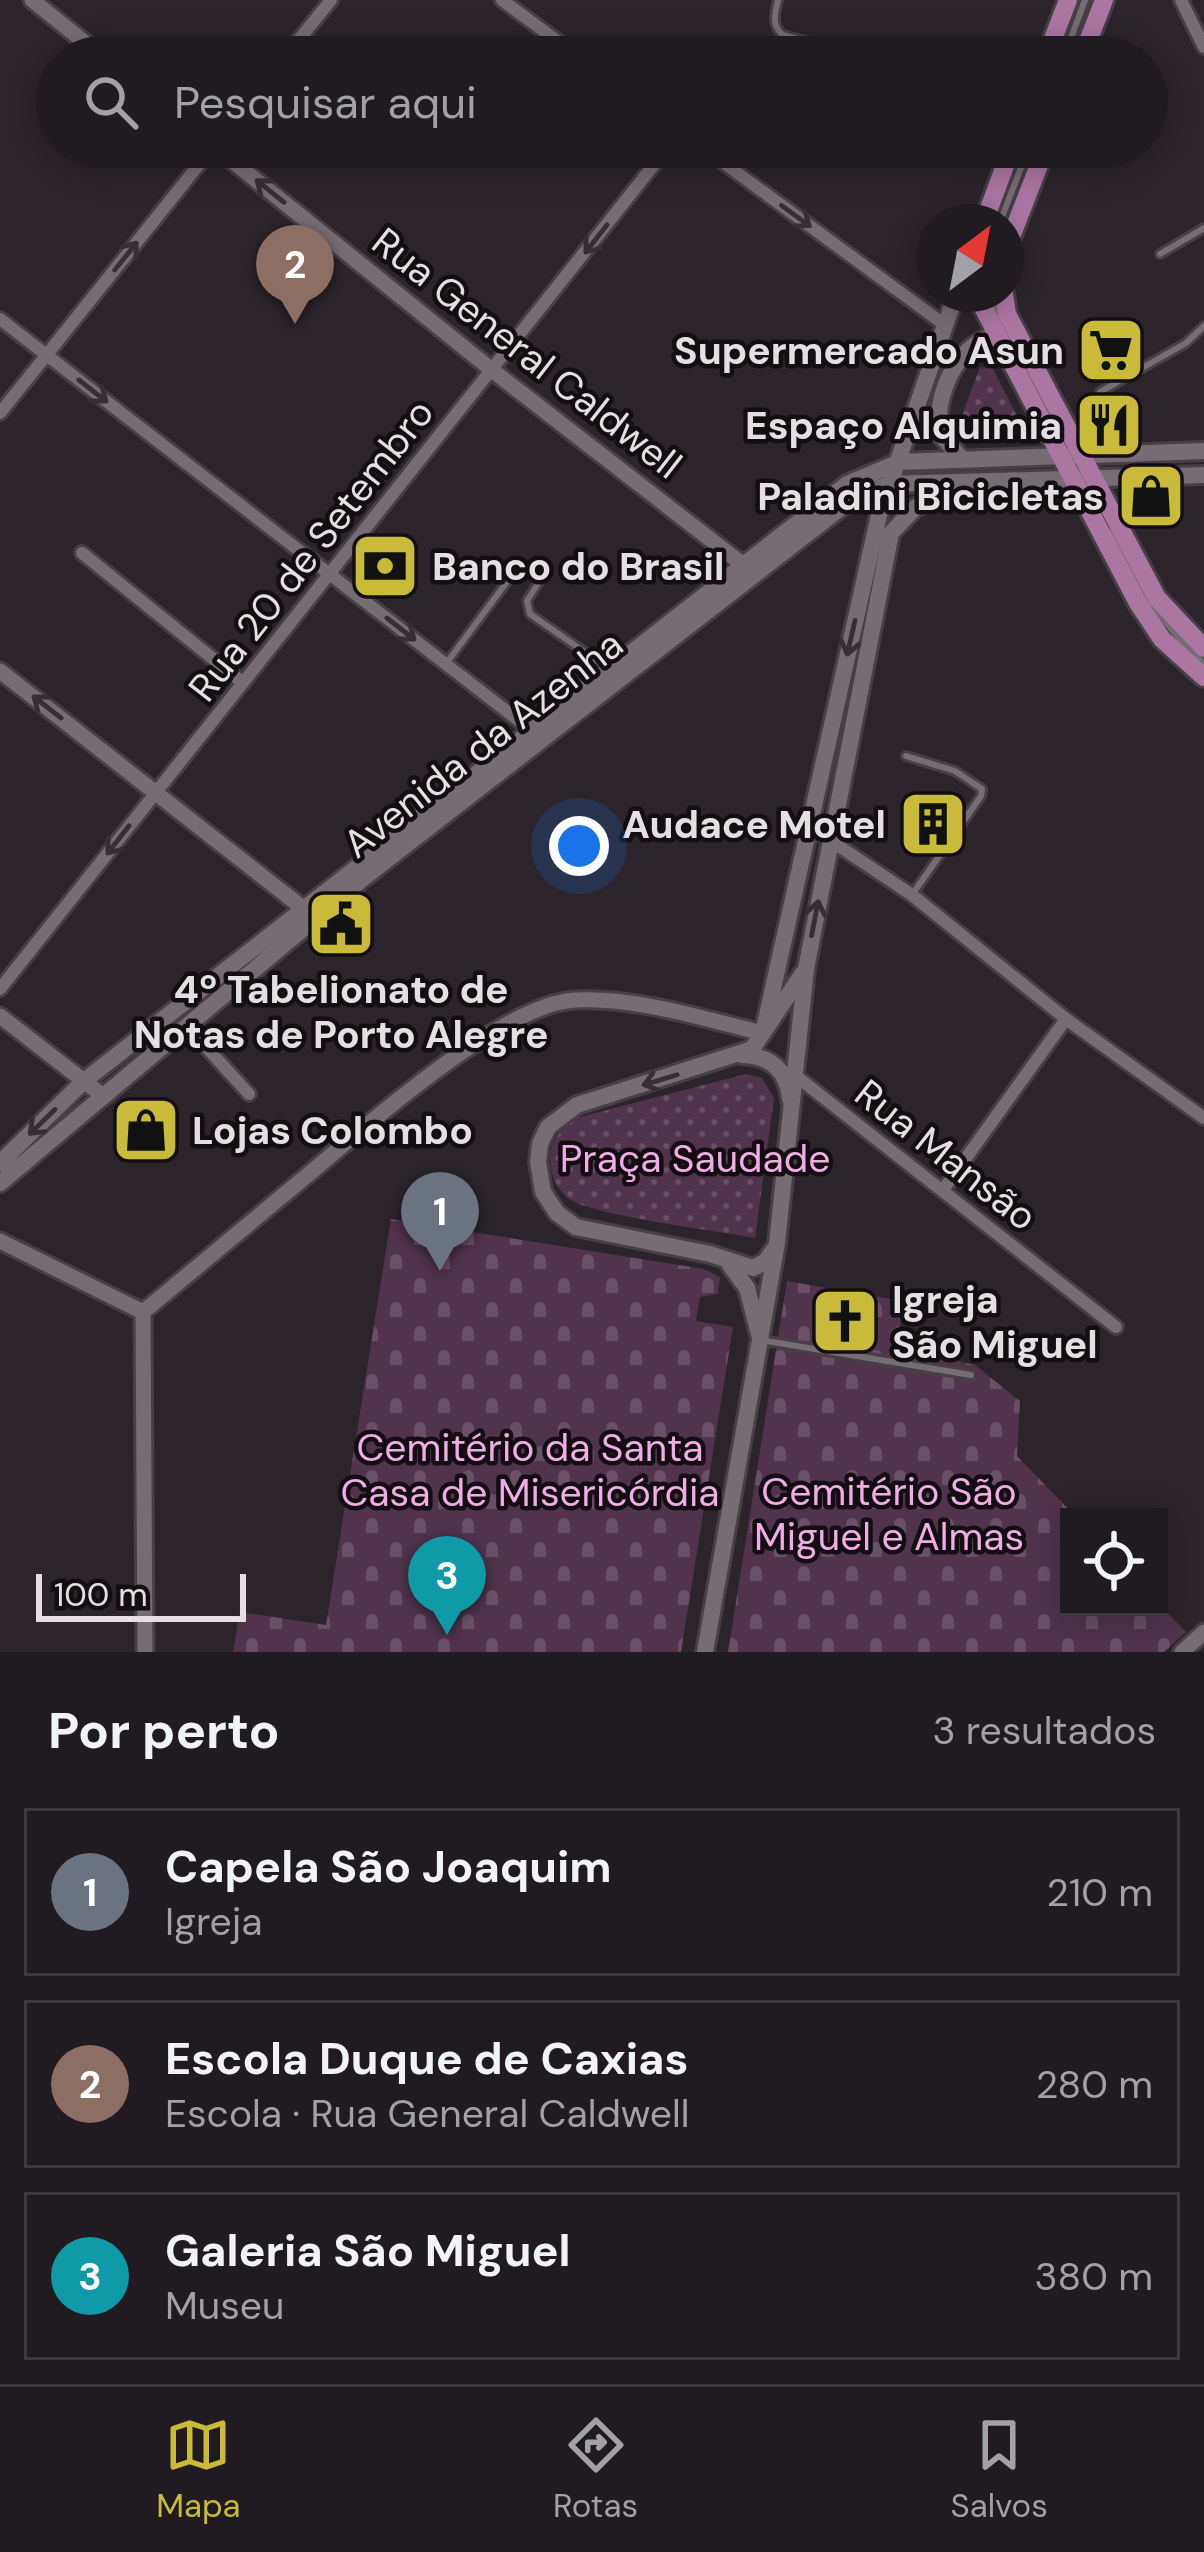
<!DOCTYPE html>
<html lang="pt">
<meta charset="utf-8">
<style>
body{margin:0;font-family:"DM Sans",sans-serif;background:#282429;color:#f1f3f6}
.controls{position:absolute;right:36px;bottom:36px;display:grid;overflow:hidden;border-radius:0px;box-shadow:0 6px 30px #0003}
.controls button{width:108px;height:108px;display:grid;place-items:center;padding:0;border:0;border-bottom:3px solid #3d393e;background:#201b20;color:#f1f3f6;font:60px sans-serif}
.compass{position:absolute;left:916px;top:204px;width:108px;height:108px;border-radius:50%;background:#201b20;box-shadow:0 6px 30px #0003;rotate:32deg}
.scale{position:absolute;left:36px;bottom:30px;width:210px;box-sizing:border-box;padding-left:12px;border:6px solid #e4dfe3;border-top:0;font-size:33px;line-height:42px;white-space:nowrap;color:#e4dfe3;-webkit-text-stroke:9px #120e11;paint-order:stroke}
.you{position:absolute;left:579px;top:846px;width:42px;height:42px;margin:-30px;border:9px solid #fff;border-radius:50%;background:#1a73e8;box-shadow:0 0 0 18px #1a73e833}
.badge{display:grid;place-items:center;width:78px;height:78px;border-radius:50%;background:#caba39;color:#fff;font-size:39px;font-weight:700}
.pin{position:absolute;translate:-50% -99px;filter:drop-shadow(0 3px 6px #0008)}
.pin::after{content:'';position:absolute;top:63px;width:42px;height:36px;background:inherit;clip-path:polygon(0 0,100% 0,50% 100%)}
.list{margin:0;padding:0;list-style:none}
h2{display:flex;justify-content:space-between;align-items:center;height:156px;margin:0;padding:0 48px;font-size:51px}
h2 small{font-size:39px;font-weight:400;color:#a2a1a5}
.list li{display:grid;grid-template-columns:78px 1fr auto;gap:36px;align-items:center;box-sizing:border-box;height:168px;margin:0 24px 24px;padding:0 24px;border:3px solid #3d393e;border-radius:0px}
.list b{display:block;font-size:45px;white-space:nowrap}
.list p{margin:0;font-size:39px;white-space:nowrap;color:#a2a1a5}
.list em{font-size:39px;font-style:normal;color:#a2a1a5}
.icon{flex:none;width:66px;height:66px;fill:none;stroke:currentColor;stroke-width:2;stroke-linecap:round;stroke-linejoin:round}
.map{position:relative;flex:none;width:1204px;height:1652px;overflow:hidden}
.search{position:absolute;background:#201b20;box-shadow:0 6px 30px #0003;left:36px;right:36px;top:36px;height:132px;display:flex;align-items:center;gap:30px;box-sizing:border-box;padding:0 42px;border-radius:66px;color:#a2a1a5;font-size:45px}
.sheet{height:732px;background:#201b20}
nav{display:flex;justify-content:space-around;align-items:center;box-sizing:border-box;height:168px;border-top:3px solid #3d393e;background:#201b20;font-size:33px;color:#a2a1a5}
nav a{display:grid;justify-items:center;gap:6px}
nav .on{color:#caba39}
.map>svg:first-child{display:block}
.cemetery{fill:url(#cemetery-stones)}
.park{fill:url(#park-dots)}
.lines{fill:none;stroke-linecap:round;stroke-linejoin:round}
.service-casing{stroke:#463f44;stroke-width:12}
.minor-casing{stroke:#463f44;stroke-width:18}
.tertiary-casing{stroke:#463f44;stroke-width:21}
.secondary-casing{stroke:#463f44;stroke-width:22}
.primary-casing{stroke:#463f44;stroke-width:24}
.service{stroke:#766d74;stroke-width:6}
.minor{stroke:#766d74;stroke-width:12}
.tertiary{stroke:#766d74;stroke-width:15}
.secondary{stroke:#766d74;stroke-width:16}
.primary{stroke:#ac76a3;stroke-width:18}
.oneway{stroke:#352f34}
.labels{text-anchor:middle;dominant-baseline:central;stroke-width:9;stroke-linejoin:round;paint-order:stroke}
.poi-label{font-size:39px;font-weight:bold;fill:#e4dfe3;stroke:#120e11;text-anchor:end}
.street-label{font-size:39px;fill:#e4dfe3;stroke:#120e11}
.park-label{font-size:39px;fill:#f1ace4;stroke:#120e11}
</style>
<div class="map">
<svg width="1204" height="1652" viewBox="0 0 1204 1652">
<defs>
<pattern id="cemetery-stones" width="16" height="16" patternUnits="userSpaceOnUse" patternTransform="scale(3)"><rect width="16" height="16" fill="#51334c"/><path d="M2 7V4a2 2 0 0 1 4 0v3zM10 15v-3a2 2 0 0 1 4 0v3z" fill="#6a5066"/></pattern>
<pattern id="park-dots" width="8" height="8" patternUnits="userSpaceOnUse" patternTransform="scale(3)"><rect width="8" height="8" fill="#51334c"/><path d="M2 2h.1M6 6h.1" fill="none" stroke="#6a5066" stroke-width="1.8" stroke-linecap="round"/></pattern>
</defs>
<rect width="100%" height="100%" fill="#2b242a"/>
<path class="cemetery" d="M391,1219L704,1269L720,1277L718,1294L700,1297L696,1321L733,1327L681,1652H233L240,1612L326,1625Z
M787,1281L903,1301L898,1348L975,1365L1020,1401L1017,1456L1076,1517H1069V1607H1159V1604L1186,1632L1164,1652H728Z"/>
<path class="park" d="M980,367H992L1019,420L1009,435H965L959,423Z
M746,1074L762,1078L774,1098L755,1238C718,1231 597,1216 571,1200C558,1192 550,1175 550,1160C550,1139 563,1126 580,1117Z"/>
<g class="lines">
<g class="service-casing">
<path id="service" d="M778,0C775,14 771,25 783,35L862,57
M1064,57L1085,0
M1000,222L1029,147
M1160,254L1204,228
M990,294L999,318
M1100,392L1186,343L1204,326
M1111,532C1137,581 1161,626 1204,663
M545,572L527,601L530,614L606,667
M448,661L515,571
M906,756L955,771L982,789L981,796L912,895
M761,1340L971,1375"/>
</g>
<g class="minor-casing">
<path id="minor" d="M502,0L579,57
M1181,0L1204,47
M285,57L331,0
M702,147L945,325
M0,319L531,730
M0,413L213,147
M82,553L243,683
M809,826L912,895L1066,1019L1204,1118
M0,989L668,147
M186,1025L249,1094
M796,1076L1116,1327
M943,1190L1066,1019"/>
</g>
<g class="tertiary-casing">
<path id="tertiary" d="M32,0L103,57
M215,147L492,370L742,564
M0,671L313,916
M0,1016L102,1095
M0,1241L143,1312
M143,1312C197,1267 250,1223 304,1178C363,1129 501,1004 575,1000C638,997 703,1019 763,1033
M143,1312L145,1652
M1182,1652L1204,1632"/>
</g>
<g class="secondary-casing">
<path id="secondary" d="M961,458L940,434C934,395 956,346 995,335
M763,1033L879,515L956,294
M742,1055C771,1056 787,1070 790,1099
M0,1163L84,1081L847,484L899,462L1204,451
M0,1183L361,880L856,496L890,484L1204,475
M774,1249L765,1262L753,1268L710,1254L576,1227L557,1213L543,1192L538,1162L540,1144L548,1127L577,1105L752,1049L803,973
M730,1265L747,1288L759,1334
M705,1652L777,1243L806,969L891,533L916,507L970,488"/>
</g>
<g class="primary-casing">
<path id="primary" d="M1046,57L1068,0
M1082,57L1104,0
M984,222L1012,147
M1006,250L1046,147
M976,294L1138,603L1162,639L1204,677
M1004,294L1007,314L1157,598L1204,648"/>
</g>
<use href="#service" class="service"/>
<use href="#minor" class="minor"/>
<use href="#tertiary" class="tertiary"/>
<use href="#secondary" class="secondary"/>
<use href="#primary" class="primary"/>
</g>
<defs><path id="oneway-shaft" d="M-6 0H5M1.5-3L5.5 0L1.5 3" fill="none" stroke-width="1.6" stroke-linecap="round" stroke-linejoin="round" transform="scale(3)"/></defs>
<g class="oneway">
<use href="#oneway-shaft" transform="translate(270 191) rotate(-141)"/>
<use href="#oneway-shaft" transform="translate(796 216) rotate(36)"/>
<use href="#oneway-shaft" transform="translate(596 239) rotate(128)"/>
<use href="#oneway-shaft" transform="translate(126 256) rotate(-51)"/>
<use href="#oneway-shaft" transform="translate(93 391) rotate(38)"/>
<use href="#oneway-shaft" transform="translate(401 629) rotate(38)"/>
<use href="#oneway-shaft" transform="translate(851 638) rotate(103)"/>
<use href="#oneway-shaft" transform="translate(47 707) rotate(-142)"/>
<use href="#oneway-shaft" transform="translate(118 840) rotate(128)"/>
<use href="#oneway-shaft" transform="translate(815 918) rotate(-79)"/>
<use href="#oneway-shaft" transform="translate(660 1080) rotate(163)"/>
<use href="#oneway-shaft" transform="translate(42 1122) rotate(136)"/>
</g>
<defs>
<g id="supermarket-square" transform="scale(3.45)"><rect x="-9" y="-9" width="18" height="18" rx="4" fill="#caba39" stroke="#120e11"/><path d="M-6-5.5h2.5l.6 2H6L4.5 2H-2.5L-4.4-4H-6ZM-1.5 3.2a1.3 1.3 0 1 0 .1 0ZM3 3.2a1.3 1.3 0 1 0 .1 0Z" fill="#111"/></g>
<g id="restaurant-square" transform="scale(3.45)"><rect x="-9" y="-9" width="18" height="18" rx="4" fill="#caba39" stroke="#120e11"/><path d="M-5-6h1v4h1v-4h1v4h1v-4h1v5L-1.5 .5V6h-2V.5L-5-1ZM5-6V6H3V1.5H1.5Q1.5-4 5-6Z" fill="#111"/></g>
<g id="shop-square" transform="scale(3.45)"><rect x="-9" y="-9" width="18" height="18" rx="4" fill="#caba39" stroke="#120e11"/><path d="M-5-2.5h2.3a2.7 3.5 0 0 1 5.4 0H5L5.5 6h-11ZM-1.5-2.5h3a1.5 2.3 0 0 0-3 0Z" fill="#111"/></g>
<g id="bank-square" transform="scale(3.45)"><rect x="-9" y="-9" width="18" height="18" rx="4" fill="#caba39" stroke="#120e11"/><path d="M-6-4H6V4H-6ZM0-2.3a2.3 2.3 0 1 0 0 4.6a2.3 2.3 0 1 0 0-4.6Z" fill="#111"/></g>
<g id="building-square" transform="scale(3.45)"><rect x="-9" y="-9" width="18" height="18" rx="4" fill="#caba39" stroke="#120e11"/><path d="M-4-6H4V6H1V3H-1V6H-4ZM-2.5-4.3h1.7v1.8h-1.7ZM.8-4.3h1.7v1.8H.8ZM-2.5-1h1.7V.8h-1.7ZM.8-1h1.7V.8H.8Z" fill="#111"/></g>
<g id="civic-square" transform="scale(3.45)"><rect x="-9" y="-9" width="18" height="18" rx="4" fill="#caba39" stroke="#120e11"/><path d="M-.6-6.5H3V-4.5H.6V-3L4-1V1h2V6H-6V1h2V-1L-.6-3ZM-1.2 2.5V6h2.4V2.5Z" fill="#111"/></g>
<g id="church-square" transform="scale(3.45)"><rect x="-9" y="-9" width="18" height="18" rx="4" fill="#caba39" stroke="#120e11"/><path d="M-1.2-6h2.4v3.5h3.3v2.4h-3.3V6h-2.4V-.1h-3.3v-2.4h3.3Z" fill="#111"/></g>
</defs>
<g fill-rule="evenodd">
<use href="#supermarket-square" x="1111" y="350"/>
<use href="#restaurant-square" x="1109" y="425"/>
<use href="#shop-square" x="1151" y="496"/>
<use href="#bank-square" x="385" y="566"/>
<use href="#building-square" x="933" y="824"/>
<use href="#civic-square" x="341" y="924"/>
<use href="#shop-square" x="146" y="1130"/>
<use href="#church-square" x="845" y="1321"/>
</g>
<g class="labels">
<g class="poi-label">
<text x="1064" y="350">Supermercado Asun</text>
<text x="1062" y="425">Espaço Alquimia</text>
<text x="1104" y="496">Paladini Bicicletas</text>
<text x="432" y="566" text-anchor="start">Banco do Brasil</text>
<text x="886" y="824">Audace Motel</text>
<text x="341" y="989" text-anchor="middle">4º Tabelionato de<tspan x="341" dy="45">Notas de Porto Alegre</tspan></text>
<text x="192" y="1130" text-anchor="start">Lojas Colombo</text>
<text x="892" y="1299" text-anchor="start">Igreja<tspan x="892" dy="45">São Miguel</tspan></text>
</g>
<g class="street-label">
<text transform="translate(527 353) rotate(38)">Rua General Caldwell</text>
<text transform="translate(311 550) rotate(-52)">Rua 20 de Setembro</text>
<text transform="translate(483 744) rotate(-38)">Avenida da Azenha</text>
<text transform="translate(946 1155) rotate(38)">Rua Mansão</text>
</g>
<g class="park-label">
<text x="695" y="1158">Praça Saudade</text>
<text x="530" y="1447">Cemitério da Santa<tspan x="530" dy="45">Casa de Misericórdia</tspan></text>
<text x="889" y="1491">Cemitério São<tspan x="889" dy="45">Miguel e Almas</tspan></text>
</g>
</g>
</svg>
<div class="controls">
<button><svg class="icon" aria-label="locate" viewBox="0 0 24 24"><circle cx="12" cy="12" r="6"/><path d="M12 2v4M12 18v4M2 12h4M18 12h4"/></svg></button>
</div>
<svg class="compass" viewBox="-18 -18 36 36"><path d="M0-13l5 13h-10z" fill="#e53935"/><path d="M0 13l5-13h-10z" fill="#a2a1a5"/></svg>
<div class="scale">100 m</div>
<div class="you"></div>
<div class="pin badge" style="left:440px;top:1271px;background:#6b7280">1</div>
<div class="pin badge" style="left:295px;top:324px;background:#8d6e63">2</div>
<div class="pin badge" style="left:447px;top:1635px;background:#0f9aa8">3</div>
<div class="search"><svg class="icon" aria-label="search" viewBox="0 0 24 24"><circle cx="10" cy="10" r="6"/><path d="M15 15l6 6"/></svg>Pesquisar aqui</div>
</div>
<section class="sheet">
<h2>Por perto<small>3 resultados</small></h2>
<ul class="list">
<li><span class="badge" style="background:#6b7280">1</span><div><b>Capela São Joaquim</b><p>Igreja</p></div><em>210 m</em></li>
<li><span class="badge" style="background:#8d6e63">2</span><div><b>Escola Duque de Caxias</b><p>Escola · Rua General Caldwell</p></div><em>280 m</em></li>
<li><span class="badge" style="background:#0f9aa8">3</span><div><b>Galeria São Miguel</b><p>Museu</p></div><em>380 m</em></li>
</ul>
</section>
<nav>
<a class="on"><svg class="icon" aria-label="map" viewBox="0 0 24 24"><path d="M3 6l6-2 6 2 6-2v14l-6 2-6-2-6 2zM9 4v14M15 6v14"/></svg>Mapa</a>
<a><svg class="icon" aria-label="directions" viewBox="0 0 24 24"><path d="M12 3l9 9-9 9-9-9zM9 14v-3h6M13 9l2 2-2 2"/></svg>Rotas</a>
<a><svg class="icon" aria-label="saved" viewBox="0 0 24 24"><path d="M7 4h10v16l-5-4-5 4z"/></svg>Salvos</a>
</nav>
